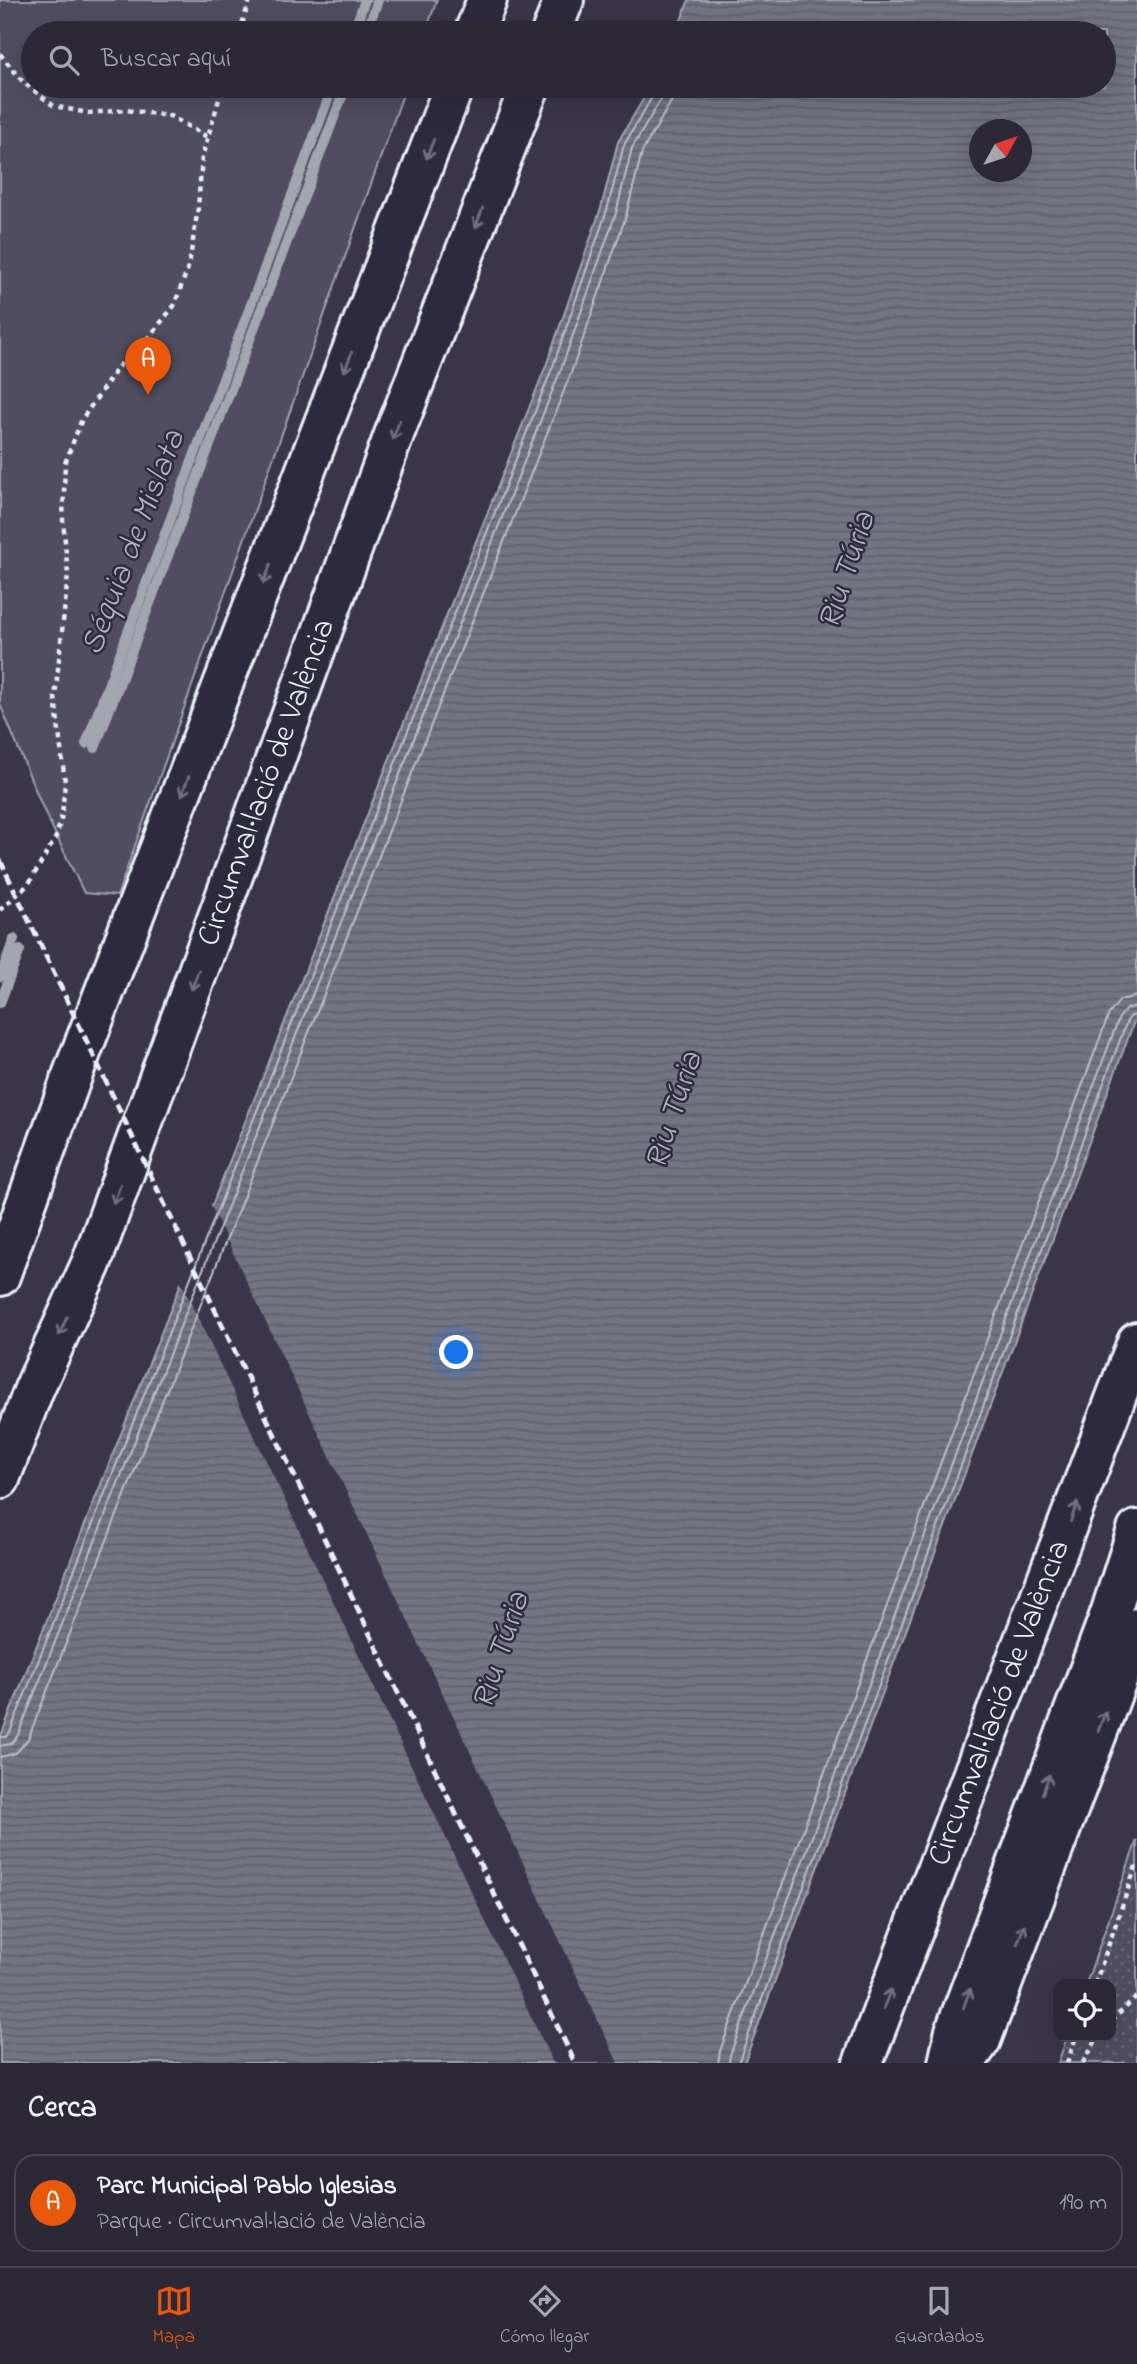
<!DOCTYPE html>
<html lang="es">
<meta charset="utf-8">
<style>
body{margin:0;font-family:"Indie Flower",sans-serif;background:#383442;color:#f1f3f6}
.controls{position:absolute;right:21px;bottom:21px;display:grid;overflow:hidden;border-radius:14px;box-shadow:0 7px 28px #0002}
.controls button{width:63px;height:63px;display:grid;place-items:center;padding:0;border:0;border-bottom:2px solid #484451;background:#2c2836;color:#f1f3f6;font:35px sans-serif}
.compass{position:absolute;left:969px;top:119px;width:63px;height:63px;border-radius:50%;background:#2c2836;box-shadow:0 7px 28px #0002;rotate:50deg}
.you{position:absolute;left:457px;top:1353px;width:24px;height:24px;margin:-18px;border:5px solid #fff;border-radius:50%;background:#1a73e8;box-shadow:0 0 0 10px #1a73e833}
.badge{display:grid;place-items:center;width:46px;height:46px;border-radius:50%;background:#ea580c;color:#fff;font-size:23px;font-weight:700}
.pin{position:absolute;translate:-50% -58px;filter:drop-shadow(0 2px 4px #0008)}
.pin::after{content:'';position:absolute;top:37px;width:24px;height:21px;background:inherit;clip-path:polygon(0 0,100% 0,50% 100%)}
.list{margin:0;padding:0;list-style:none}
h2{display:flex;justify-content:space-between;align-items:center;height:91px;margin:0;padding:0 28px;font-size:30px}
h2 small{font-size:23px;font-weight:400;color:#a6a6ad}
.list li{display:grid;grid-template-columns:46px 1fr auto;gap:21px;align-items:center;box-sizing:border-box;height:98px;margin:0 14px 14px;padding:0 14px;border:2px solid #484451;border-radius:21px}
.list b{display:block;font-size:26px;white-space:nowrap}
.list p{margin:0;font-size:23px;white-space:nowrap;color:#a6a6ad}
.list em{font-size:23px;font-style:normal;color:#a6a6ad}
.icon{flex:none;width:38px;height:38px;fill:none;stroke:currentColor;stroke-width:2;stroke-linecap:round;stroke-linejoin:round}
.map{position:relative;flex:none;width:1137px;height:2063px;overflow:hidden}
.search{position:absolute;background:#2c2836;box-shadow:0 7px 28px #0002;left:21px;right:21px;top:21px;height:77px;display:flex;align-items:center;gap:18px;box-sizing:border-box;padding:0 24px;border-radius:38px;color:#a6a6ad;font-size:26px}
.sheet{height:203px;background:#2c2836}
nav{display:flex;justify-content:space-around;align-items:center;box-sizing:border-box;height:98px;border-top:2px solid #484451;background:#2c2836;font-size:19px;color:#a6a6ad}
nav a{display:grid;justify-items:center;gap:4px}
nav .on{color:#ea580c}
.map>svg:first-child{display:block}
.grass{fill:url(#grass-dots);stroke:#9ca0ac;stroke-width:2}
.park{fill:#504e5f;stroke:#9ca0ac;stroke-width:2}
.water{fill:url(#water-rules);stroke:#a2a6b1;stroke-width:2;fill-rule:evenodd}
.pier{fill:#3a3648}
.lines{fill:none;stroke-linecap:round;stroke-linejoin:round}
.shore{stroke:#b9bfc9;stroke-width:2}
.stream{stroke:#a2a6b1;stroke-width:10}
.highway-casing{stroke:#e8f1f8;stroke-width:44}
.path{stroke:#e8f1f8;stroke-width:4.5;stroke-dasharray:5 5;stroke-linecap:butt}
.highway{stroke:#2f2a3d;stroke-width:38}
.rail{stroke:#e8f1f8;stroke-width:5;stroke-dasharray:10 5;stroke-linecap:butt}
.oneway{stroke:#70707e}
.labels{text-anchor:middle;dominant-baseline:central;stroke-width:5;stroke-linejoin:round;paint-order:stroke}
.street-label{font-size:32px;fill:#e8f1f8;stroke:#2f2a3d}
.water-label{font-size:33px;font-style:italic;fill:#aeb2bd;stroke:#2f2a3d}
</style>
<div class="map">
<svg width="1137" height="2063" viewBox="0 0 1137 2063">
<defs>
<pattern id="grass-dots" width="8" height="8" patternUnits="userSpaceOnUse" patternTransform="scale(1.75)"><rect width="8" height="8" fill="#504e5f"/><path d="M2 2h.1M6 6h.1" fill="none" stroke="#696877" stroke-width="1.8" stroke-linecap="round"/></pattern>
<pattern id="water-rules" width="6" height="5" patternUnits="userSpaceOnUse" patternTransform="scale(1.75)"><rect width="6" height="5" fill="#737482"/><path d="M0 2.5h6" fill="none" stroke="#5f6069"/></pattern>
</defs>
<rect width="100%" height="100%" fill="#3a3648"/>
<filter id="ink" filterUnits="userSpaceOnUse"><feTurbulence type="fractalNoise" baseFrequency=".0143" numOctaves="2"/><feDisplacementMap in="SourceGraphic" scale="14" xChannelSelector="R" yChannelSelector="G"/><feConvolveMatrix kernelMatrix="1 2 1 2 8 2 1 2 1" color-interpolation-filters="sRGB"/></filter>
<g filter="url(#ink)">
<path class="grass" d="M1137,1840V2063H1058L1067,2037H1111V1984H1086Z"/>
<path class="park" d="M0,0H437L425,33H33V86H406L117,896L84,893L42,806L0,704Z"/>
<path class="water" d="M689,0H1137V1014L744,2063H0V1738L547,363L601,208L618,142L651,86H1104V33H676ZM979,130H1021V172H979Z"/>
<path class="pier" d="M209,1202L618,2063H553L179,1278Z"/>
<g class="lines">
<path class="shore" d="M0,1737H6L10,1732L553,366L607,210L624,145L655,92L656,86
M0,1746L11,1744L18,1735L561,369L616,213L632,148L663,96L665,86
M0,1757L16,1753L28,1739L571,373L626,216L642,152L672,100L675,86
M718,2063L720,2051L1109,1014L1120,1000L1137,996
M729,2063L730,2055L1119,1018L1126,1009L1137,1006
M738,2063L1127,1021L1131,1016L1137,1015"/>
<path class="stream" d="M353,33L365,0
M366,33L378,0
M86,744L333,86
M95,748L346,86
M0,977L14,939
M0,1003L20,950"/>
<g class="highway-casing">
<g id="highway">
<path d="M474,33L487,0"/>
<path d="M551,33L564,0"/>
<path d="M0,1276L75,1068L454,86"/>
<path id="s1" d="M0,1479L34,1389L91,1264L395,432L530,86"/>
<path id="s2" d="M863,2063L1137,1342"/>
<path d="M948,2063L955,2031L1110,1614L1137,1530"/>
<path d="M965,2063L981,2040L1137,1628"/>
</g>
</g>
<path class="path" d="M239,33L250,0
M0,54L24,83L54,106L88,113L126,110L170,116L209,138
M0,910L28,885L56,837L62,815L65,783L55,697L68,575L63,520L65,463L82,419L119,366L150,336L174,306L189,265L198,208L202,157L223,86
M1095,1984L1137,1863
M1111,2021L1137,1997
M1067,2063L1076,2037
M1083,2063L1098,2037"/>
<use href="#highway" class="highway"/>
<path class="rail" d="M0,860L575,2063"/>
</g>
<defs><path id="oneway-shaft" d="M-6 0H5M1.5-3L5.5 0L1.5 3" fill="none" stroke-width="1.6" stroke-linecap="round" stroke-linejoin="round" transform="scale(1.75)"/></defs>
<g class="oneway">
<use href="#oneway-shaft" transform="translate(430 149) rotate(111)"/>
<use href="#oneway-shaft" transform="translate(479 218) rotate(111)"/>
<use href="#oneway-shaft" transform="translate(348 362) rotate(111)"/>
<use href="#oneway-shaft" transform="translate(396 430) rotate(111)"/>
<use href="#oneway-shaft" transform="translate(267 574) rotate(111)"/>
<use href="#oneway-shaft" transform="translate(185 786) rotate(111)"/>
<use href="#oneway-shaft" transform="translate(195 980) rotate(110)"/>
<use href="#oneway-shaft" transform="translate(117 1194) rotate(110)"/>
<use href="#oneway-shaft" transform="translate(63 1326) rotate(114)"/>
<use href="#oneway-shaft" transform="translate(1074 1512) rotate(-70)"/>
<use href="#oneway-shaft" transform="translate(1102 1721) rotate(-69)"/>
<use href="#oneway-shaft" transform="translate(1046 1784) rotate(-70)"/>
<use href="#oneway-shaft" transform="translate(1021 1934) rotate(-69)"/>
<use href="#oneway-shaft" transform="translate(967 1998) rotate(-70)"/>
<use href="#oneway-shaft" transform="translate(887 1999) rotate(-69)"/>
</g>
</g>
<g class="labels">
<g class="street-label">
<text stroke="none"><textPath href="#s1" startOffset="746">Circumval·lació de València</textPath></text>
<text stroke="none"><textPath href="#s2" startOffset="385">Circumval·lació de València</textPath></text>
</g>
<g class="water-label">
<text transform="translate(134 543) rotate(-69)">Séquia de Mislata</text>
<text transform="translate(848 571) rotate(-72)">Riu Túria</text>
<text transform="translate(675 1111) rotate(-72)">Riu Túria</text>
<text transform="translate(502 1651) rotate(-72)">Riu Túria</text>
</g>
</g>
</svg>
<div class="controls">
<button><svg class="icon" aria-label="locate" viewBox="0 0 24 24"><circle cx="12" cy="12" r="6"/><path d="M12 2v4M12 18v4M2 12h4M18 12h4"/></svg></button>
</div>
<svg class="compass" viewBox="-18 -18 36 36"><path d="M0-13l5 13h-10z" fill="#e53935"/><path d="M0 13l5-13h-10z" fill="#a6a6ad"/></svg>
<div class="you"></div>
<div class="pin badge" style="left:148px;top:395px">A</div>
<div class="search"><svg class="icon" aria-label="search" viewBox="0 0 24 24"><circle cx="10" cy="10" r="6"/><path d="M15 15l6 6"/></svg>Buscar aquí</div>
</div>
<section class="sheet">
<h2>Cerca<small></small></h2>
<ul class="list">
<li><span class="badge">A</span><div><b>Parc Municipal Pablo Iglesias</b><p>Parque · Circumval·lació de València</p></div><em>190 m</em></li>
</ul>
</section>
<nav>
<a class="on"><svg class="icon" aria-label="map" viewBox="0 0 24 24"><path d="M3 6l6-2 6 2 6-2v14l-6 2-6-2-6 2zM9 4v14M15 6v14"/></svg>Mapa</a>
<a><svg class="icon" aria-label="directions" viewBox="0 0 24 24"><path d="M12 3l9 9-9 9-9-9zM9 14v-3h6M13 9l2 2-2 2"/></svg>Cómo llegar</a>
<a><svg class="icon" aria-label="saved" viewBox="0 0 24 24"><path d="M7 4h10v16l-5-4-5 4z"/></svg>Guardados</a>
</nav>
